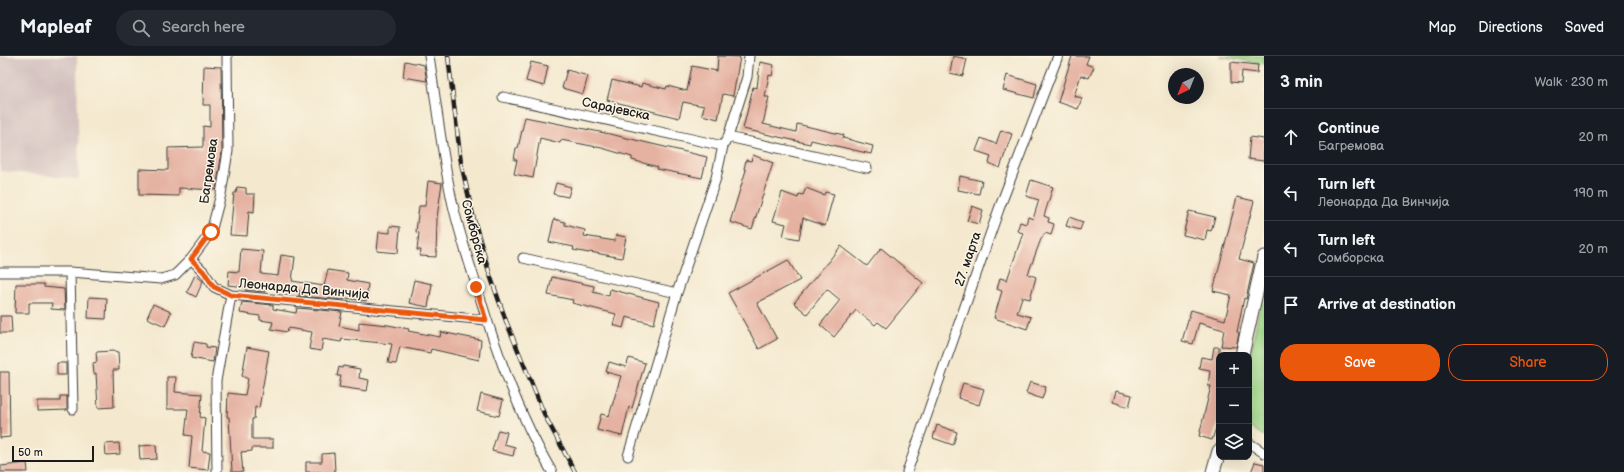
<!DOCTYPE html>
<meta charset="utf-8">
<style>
body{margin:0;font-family:"Balsamiq Sans",sans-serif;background:#242831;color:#f1f3f6}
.controls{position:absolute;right:12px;bottom:12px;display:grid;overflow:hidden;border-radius:8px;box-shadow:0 4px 16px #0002}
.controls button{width:36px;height:36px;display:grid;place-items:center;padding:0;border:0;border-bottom:1px solid #363941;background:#171b24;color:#f1f3f6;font:20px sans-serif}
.compass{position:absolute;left:1168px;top:12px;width:36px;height:36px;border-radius:50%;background:#171b24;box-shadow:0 4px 16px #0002;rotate:223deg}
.scale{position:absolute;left:12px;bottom:10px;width:82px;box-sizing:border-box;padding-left:4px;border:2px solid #1c1c1c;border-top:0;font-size:11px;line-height:14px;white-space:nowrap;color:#1c1c1c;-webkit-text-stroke:3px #fcf5e5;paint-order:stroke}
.stop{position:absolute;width:12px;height:12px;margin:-9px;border:3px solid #ea580c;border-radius:50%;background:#fff}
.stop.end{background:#ea580c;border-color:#fff;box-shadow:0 1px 4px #0008}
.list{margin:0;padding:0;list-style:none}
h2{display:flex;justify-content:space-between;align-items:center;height:52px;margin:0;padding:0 16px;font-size:17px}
h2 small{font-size:13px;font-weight:400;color:#9ea1a6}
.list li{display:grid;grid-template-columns:26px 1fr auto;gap:12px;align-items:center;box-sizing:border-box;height:56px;padding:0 16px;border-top:1px solid #363941}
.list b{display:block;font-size:15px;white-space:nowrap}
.list p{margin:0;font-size:13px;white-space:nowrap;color:#9ea1a6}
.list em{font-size:13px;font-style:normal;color:#9ea1a6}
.actions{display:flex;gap:8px;padding:12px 16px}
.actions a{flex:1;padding:9px 0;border:1px solid #ea580c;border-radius:16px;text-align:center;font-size:14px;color:#ea580c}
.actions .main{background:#ea580c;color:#fff}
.icon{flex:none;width:22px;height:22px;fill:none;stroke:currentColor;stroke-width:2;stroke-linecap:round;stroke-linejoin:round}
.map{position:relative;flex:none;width:1264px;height:416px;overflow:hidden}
header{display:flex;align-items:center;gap:24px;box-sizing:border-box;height:56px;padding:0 20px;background:#171b24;border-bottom:1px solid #363941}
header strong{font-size:19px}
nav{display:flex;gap:22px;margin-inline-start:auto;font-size:14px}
.search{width:280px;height:36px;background:#242831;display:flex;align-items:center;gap:10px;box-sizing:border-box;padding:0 14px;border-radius:22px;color:#9ea1a6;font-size:15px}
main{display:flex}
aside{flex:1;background:#171b24}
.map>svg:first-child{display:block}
.industrial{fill:#d1bfbe}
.green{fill:#9fd789;stroke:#5e7a52}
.building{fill:#e5b1a1}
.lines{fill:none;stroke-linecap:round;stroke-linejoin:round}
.street-casing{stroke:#3c3b37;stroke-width:11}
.secondary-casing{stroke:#3c3b37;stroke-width:15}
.street{stroke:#fff;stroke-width:9}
.secondary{stroke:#fff;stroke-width:13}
.rail-casing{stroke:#1c1c1c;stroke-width:4.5}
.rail{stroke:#fcf5e5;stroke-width:3;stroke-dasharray:9;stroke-linecap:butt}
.route{stroke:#ea580c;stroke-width:5}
.labels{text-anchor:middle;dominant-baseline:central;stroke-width:3;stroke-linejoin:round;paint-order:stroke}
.street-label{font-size:13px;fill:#1c1c1c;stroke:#fcf5e5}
</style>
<header>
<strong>Mapleaf</strong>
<div class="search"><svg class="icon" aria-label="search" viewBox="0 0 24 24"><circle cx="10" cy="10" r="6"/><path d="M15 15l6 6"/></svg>Search here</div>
<nav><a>Map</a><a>Directions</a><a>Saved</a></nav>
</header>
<main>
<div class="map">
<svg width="1264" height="416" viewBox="0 0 1264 416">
<rect width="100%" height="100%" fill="#fcf5e5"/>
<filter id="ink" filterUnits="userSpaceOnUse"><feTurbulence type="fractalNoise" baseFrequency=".025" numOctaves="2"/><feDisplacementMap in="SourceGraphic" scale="8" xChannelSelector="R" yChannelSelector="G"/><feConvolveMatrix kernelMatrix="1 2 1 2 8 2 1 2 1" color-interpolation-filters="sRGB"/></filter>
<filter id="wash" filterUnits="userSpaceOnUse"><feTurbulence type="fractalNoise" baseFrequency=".012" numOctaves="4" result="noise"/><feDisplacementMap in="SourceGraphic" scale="16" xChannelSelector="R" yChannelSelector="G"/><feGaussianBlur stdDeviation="0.9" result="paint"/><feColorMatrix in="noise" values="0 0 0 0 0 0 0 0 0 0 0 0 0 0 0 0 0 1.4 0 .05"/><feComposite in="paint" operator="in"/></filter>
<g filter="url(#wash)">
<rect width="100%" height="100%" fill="#f4e9cf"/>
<path class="industrial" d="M0,0H77L79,123L0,115Z"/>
<path class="green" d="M1219,0H1264V8Z
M1264,228V380L1249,371V306Z"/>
<g id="blocks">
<path class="building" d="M718,0L740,1L733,40L723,38L718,63L702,59L704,50L683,46L679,62L607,44L612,24L641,31L642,27L666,33L667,30L687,35L692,10L717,15Z
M953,0L967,3L963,20L950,17Z
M1072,0H1089L1086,8L1094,11L1089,22L1081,19L1074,40L1082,42L1078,53L1058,46Z
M405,5L424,9L427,25L403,21Z
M531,6L548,10L544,30L526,25Z
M760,6L774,9L772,20L769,19L765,41H769L763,68L796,76L797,68L844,79L843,82L873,90L871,98L811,84L810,88L743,73L753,31L757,32Z
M1231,6L1258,9L1257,17L1242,15L1241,27L1231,26Z
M204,10L221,11L222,96L216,134L179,132V140L139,139V113L168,114V92L203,91V70L210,71V49H203Z
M567,14L588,20L583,38L562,32Z
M1007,19L1037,28L1034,42L1003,34Z
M525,61L610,78L707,101L702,122L657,113L658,111L632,104V101L602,92L561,84L560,87L540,82L533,122L514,118L517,104H514L516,92H518Z
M1001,74L1012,78L1000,112L989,107L991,100L976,95L981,82L996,88Z
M1250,81L1264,83V105L1248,103Z
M753,99L773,107L752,173L730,166L746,114L744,113L746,104L751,105Z
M960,120L982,125L979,138L958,134Z
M1031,124L1053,131L1044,160L1049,162L1048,166L1054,168L1051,179L1045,177L1041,183L1028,218L1036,221L1030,243L1022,241L1017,257L1031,261L1027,273L994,262L1002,235L997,233L1000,222L1007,224L1023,177L1017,175L1020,166L1026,168L1028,161L1033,163L1039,144L1026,140Z
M428,125L442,127L437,161L436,201L420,200L421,194H417L419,177L416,176L419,150H425Z
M556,127L571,131L568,141L553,138Z
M237,131L246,132V138H255L254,156L249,155L247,180L230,179L234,137H236Z
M806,132L824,139L825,136L834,138L825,170L803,162L799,183L783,180L786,168L773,165L782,136L798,142L799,138L803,139Z
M1237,141L1254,145L1239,203L1254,207L1246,243L1244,242L1237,276L1239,277L1236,291L1221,290L1224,274L1199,267L1193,288L1182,285L1191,254L1225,264L1231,239L1213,235Z
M972,150L983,154L979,168L967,165Z
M1189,155L1215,161L1211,175L1207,174L1205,184L1183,179Z
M1069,161L1083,166L1080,174L1066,170Z
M554,163L565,166V169L585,174L584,180L615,185L616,179L626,181L622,202L590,196L589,197L573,194L574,191L549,186Z
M390,170L400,171L398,197L377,195L379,176L390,177Z
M841,190L867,210L881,192L923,227L886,272L878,266L875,269L856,254L834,281L820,269L840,244L827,233L807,258L794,247Z
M241,193L263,195L261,218L278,220L281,199L295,201L292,225L324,230L328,214L348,217L347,224L368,228L366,245L345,242L344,244L299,240L300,235L266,229L265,236L245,234V231L228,229L229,215L239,216Z
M788,204L800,224L757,247L777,283L759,293L728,237Z
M195,219L203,225L196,241L187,236Z
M552,221L594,230L593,236L609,240L610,233L659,246L654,268L626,261L623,272L613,269L616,258L572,247L573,244L548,239Z
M414,224L432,228L428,251L409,247Z
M16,228H44V231L64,233L65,254L51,253L52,247H29V257H15Z
M89,241L107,242L106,263L88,262Z
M242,246L273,249V253L296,257L297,252L342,256L339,270L359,274V266L388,269L409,273L408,275L440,281L441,276L481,284L479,304L431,293L430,297L400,291L396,308L388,307L392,288L342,283L341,286L323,283L321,295L309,293L312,276L288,272L287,276L271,273L273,266L260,264V260L240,257Z
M153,248L171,256L165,270L147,262Z
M0,260H11L12,277H0Z
M194,286L206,288V291L215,292L213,306L191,302Z
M247,291L269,295L259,352L255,351L254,363H252V383H273V392H252V395L241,396L243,416H232L229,361H227L228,337L245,339L248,323L242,320Z
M1214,291H1219V363L1212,384L1199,380L1211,330H1208L1210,314L1199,312L1201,301L1212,303Z
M112,295L118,296L119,314H113L114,351L98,352L96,317L94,318L93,307L97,306L96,296Z
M629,302L645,307L632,352L629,351L622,380L597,374L601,358L609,360L621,320L606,316L609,306L626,311Z
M57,307H66V319H57Z
M343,310L360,313L359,322L369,324L367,335L339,331L341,320H337L339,311L342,312Z
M0,316H9L10,381L0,382Z
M167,321H176L175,336L202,338L200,361L205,362L202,395L210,396L208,414L189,412L192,380L185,379L188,353H167Z
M1030,326L1046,331L1042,343L1026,337Z
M963,327L984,333L979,349L958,342Z
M1116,335L1132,339L1129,351L1113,346Z
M481,338L503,344L499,360L477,355Z
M60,340H67V354L37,355V345H60Z
M937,369L957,376L953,389L933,382Z
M498,374L507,376L504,388L515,391L513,400L492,395Z
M119,387L120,398L106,399L105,388Z
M156,389L157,403L140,404L139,390Z
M334,397L335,416H306V406H322V398Z
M1255,406L1264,408V416H1251Z
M27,407L28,416H1V410Z"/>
</g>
</g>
<g filter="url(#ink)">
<use href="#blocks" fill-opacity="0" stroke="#3c3b37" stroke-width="1"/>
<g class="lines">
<g class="street-casing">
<path id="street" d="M429,0C436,45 441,90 450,135C456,167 466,197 476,228C495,293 518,358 552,416
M503,41L723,90
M728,81L867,112
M523,202L677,237
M191,203L211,176L221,138L228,95L227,0
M0,216H70L161,223L175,219L191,203L204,216L214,231L231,239L486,264
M70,216L73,353
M1249,387L1264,397
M628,400L677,237L716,122L723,90L728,81L747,21L749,0
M217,416L216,325L231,239
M907,416L999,153L1058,0"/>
</g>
<g class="secondary-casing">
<path id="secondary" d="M1242,299L1264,201
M1213,416L1219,395"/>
</g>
<use href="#street" class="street"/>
<use href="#secondary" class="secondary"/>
<g class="rail-casing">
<path id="rail" d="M448,0L461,107L474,164L490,219L506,265L545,360L575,416"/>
</g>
<use href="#rail" class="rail"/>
</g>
</g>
<g class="lines" filter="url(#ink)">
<path class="route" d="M211,176L191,203L204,216L214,231L231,239L486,264L476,231"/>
</g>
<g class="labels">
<g class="street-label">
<text transform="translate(616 53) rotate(12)">Сарајевска</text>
<text transform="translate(209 115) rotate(-82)">Багремова</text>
<text transform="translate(474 176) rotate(75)">Сомборска</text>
<text transform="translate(968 203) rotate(-71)">27. марта</text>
<text transform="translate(304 233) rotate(5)">Леонарда Да Винчија</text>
</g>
</g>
</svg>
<div class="controls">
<button>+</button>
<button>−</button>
<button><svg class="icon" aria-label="layers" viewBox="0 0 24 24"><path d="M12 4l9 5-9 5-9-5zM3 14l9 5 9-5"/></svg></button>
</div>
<svg class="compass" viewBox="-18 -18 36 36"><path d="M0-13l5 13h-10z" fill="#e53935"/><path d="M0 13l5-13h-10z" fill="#9ea1a6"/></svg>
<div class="scale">50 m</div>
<div class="stop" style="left:211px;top:176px"></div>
<div class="stop end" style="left:476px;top:231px"></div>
</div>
<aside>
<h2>3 min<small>Walk · 230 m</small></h2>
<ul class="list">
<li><svg class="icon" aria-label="ahead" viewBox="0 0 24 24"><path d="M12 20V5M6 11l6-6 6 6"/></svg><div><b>Continue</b><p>Багремова</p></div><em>20 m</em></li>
<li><svg class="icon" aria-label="left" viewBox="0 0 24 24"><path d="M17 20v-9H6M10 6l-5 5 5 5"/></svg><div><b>Turn left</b><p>Леонарда Да Винчија</p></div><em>190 m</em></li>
<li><svg class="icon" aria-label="left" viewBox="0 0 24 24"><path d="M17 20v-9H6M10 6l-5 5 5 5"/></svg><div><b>Turn left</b><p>Сомборска</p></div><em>20 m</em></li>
<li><svg class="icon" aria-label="arrive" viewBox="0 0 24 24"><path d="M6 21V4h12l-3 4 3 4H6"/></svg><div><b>Arrive at destination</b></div></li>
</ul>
<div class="actions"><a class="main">Save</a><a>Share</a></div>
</aside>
</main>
